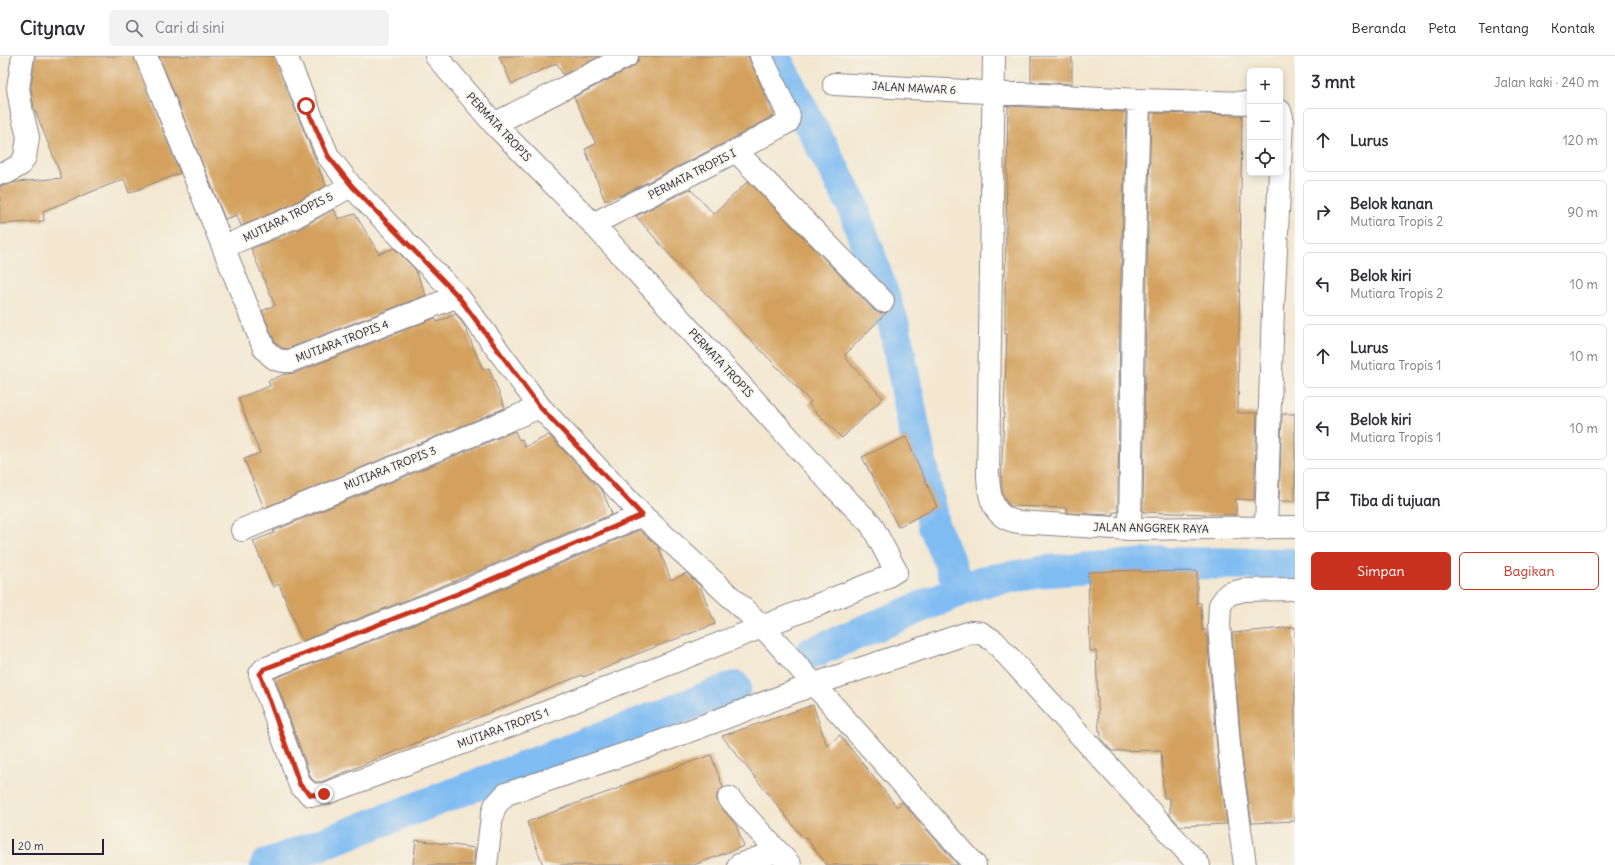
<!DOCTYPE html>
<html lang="id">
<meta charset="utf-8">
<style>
body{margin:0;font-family:Delius,sans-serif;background:#f2f2f3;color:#2b2b33}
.controls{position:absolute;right:12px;top:12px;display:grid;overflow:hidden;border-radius:6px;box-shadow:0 2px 10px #0003}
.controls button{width:36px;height:36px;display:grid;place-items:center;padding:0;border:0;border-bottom:1px solid #e1e1e2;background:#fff;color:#2b2b33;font:20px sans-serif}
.scale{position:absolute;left:12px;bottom:10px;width:92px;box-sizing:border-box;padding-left:4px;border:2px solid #22223b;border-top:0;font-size:11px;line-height:14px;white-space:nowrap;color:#22223b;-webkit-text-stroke:3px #f7f3e8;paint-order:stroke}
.stop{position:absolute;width:12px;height:12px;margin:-9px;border:3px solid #c8321e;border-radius:50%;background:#fff}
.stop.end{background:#c8321e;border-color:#fff;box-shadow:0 1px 4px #0008}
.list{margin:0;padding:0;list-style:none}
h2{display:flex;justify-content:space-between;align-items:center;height:52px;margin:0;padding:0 16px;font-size:17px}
h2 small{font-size:13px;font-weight:400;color:#7c7c81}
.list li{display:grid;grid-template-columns:26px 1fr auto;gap:12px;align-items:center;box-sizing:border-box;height:64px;margin:0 8px 8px;padding:0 8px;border:1px solid #e1e1e2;border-radius:6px}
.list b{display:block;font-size:15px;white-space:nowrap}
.list p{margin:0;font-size:13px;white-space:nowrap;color:#7c7c81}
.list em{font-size:13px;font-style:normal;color:#7c7c81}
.actions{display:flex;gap:8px;padding:12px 16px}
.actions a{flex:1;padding:9px 0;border:1px solid #c8321e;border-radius:6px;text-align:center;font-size:14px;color:#c8321e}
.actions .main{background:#c8321e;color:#fff}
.icon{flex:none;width:22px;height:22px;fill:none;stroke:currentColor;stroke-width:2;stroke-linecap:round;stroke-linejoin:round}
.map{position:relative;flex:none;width:1295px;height:809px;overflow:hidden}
header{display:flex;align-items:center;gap:24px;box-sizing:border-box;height:56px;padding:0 20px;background:#fff;border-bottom:1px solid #e1e1e2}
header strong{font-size:19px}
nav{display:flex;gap:22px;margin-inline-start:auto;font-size:14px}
.search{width:280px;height:36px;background:#f2f2f3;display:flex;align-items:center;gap:10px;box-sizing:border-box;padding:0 14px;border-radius:6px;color:#7c7c81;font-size:15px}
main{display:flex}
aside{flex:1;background:#fff}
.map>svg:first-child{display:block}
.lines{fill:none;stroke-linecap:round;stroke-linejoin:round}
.canal{stroke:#7fbcf2;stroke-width:32}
.building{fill:#d3a15d}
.street-casing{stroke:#8a8486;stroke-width:24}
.street{stroke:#fff;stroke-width:22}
.route{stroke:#c8321e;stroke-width:5}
.labels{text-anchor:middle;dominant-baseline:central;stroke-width:3;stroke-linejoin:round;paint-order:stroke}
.street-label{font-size:11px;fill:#22223b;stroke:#f7f3e8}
</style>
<header>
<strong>Citynav</strong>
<div class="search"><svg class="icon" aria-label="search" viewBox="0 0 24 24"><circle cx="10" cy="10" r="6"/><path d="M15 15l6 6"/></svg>Cari di sini</div>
<nav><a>Beranda</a><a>Peta</a><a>Tentang</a><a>Kontak</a></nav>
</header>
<main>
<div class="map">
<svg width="1295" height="809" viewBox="0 0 1295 809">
<rect width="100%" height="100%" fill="#f7f3e8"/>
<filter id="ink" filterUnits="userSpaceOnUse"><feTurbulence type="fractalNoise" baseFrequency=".025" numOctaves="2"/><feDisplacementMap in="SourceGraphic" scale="8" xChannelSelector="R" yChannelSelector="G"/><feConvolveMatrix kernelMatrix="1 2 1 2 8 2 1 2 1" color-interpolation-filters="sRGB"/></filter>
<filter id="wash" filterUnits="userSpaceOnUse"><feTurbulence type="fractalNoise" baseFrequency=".012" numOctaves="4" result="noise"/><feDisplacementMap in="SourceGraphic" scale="16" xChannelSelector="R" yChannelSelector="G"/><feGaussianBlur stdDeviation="0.9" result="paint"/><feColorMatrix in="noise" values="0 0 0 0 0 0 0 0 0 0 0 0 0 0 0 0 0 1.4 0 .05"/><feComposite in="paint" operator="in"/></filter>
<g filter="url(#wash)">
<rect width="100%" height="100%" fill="#f3e7d0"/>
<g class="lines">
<path class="canal" d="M774,0L852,148L894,269L933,468L961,534
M811,597L981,526L1047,515L1164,507L1295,508
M266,809L735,631"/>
</g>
<g id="blocks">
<path class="building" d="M35,0H134L180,117L129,137L124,123L43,155L44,165L0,168V130L6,129L16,126L62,122L34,52L31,32Z
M159,0H274L326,130L289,150L241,170L237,159L225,163Z
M499,0H600L563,19L557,7L512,28Z
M639,0H748L774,59L730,84L620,140L619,139L605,145L585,93L596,88L574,41L633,11L638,6Z
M1031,0H1072V28L1031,26Z
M1008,50L1126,56L1120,251L1118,456H1113V459L1067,457V452L1011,450L1007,447L1003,439L1001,430L1007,278H1005V232Z
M1151,57L1242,59L1238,357H1257L1254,444L1236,443V459L1143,456L1146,251Z
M748,125L874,254L880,257L887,256L845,299L846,301L845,302L883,342L842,382L808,348L811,346L680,211L636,160L690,133L714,158Z
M334,153L338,163L355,158L379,198L394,192L415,213L426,239L287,293L282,292L275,286L262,255L275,249L251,193L299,173Z
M456,258L465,271L483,314L489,312L505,352L264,452L244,403L260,397L238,342L270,330L268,325L285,318L295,317L435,262L437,266Z
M1282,358H1295V445H1279Z
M515,375L519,384L522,383L525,391L549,379L603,436L612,458L452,526L302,585L279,528L273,531L253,485L274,477L273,475Z
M906,381L937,451L898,471L862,401Z
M639,474L658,490L671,524L687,517L700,530L715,568L619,605L620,606L583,621L582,619L321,726H315L311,722L275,622L462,550Z
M1141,514V516L1197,515V547H1201L1202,574H1206V580H1207L1218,702L1227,768L1180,770L1170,759V742H1164L1161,694L1112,695L1101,683V675H1099L1096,595H1090L1088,516Z
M1295,571V765L1252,767L1242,700L1232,577Z
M813,649L827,690L840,679L897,751L902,746L958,809H827L806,782L804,783L722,680Z
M711,699L723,731L717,738V745L720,750L736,769L744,790L694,809H543L527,766L569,750L622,731L621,730Z
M416,784L475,792L474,809H413Z"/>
</g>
</g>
<g filter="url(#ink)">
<use href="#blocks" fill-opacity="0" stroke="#8a8486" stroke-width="1"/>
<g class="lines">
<g class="street-casing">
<path id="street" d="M146,0L264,292C272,302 277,306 290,305L458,240
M286,0L328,100L351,130L458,240L540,351L642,459L763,571L975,809
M436,0L494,68L593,168L834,431L871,468L896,515L883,523L547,656L324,738L311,739L300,729L260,618L264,613L457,538L642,459
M994,0L988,420C989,442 993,462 1018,466L1130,473L1295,471
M834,28L1139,44L1250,47
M1280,55L1282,61L1280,110
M494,68L627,0
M736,95L883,245
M0,117H6L20,109L25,101L28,81L22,57L18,32L23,0
M593,168L736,95L788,66L789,60L761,0
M223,191L294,161L351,130
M1266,472L1273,252L1280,117
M1130,473L1133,251L1139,44
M242,474L540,351
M729,742L790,809
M486,809L492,760L495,750L506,738L649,690L815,628L971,576L981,577L994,585L1199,809
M739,809L777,795
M1245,809L1230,701L1219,569L1220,549L1228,538L1244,534L1295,533"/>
</g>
<use href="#street" class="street"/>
</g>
</g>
<g class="lines" filter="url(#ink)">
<path class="route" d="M306,50L328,100L352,130L458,240L540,351L642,459L457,538L264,613L260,618L300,729L311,739L324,738"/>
</g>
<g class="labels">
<g class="street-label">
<text transform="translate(914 32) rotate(3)">JALAN MAWAR 6</text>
<text transform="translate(499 71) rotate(47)">PERMATA TROPIS</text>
<text transform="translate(692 118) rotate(-27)">PERMATA TROPIS I</text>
<text transform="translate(288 161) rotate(-26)">MUTIARA TROPIS 5</text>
<text transform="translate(342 285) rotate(-21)">MUTIARA TROPIS 4</text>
<text transform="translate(721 307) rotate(47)">PERMATA TROPIS</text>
<text transform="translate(390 412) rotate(-22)">MUTIARA TROPIS 3</text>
<text transform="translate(1151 472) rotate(1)">JALAN ANGGREK RAYA</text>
<text transform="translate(503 672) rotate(-20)">MUTIARA TROPIS 1</text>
</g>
</g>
</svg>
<div class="controls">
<button>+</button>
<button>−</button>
<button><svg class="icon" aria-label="locate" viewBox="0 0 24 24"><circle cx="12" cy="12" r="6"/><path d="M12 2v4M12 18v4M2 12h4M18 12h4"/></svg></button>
</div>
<div class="scale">20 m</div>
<div class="stop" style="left:306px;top:50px"></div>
<div class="stop end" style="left:324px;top:738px"></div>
</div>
<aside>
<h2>3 mnt<small>Jalan kaki · 240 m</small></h2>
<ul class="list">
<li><svg class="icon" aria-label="ahead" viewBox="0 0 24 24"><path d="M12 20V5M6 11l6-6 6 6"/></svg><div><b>Lurus</b></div><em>120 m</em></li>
<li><svg class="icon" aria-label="right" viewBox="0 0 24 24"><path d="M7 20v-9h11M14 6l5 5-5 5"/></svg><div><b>Belok kanan</b><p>Mutiara Tropis 2</p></div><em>90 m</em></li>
<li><svg class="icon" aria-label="left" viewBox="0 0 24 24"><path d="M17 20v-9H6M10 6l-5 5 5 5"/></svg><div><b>Belok kiri</b><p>Mutiara Tropis 2</p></div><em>10 m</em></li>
<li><svg class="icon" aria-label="ahead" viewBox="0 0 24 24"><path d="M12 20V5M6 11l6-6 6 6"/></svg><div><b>Lurus</b><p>Mutiara Tropis 1</p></div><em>10 m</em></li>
<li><svg class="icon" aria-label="left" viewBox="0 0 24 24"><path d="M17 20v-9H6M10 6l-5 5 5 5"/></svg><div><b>Belok kiri</b><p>Mutiara Tropis 1</p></div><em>10 m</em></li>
<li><svg class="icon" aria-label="arrive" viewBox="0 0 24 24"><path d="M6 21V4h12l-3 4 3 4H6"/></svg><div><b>Tiba di tujuan</b></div></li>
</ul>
<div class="actions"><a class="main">Simpan</a><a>Bagikan</a></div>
</aside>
</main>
